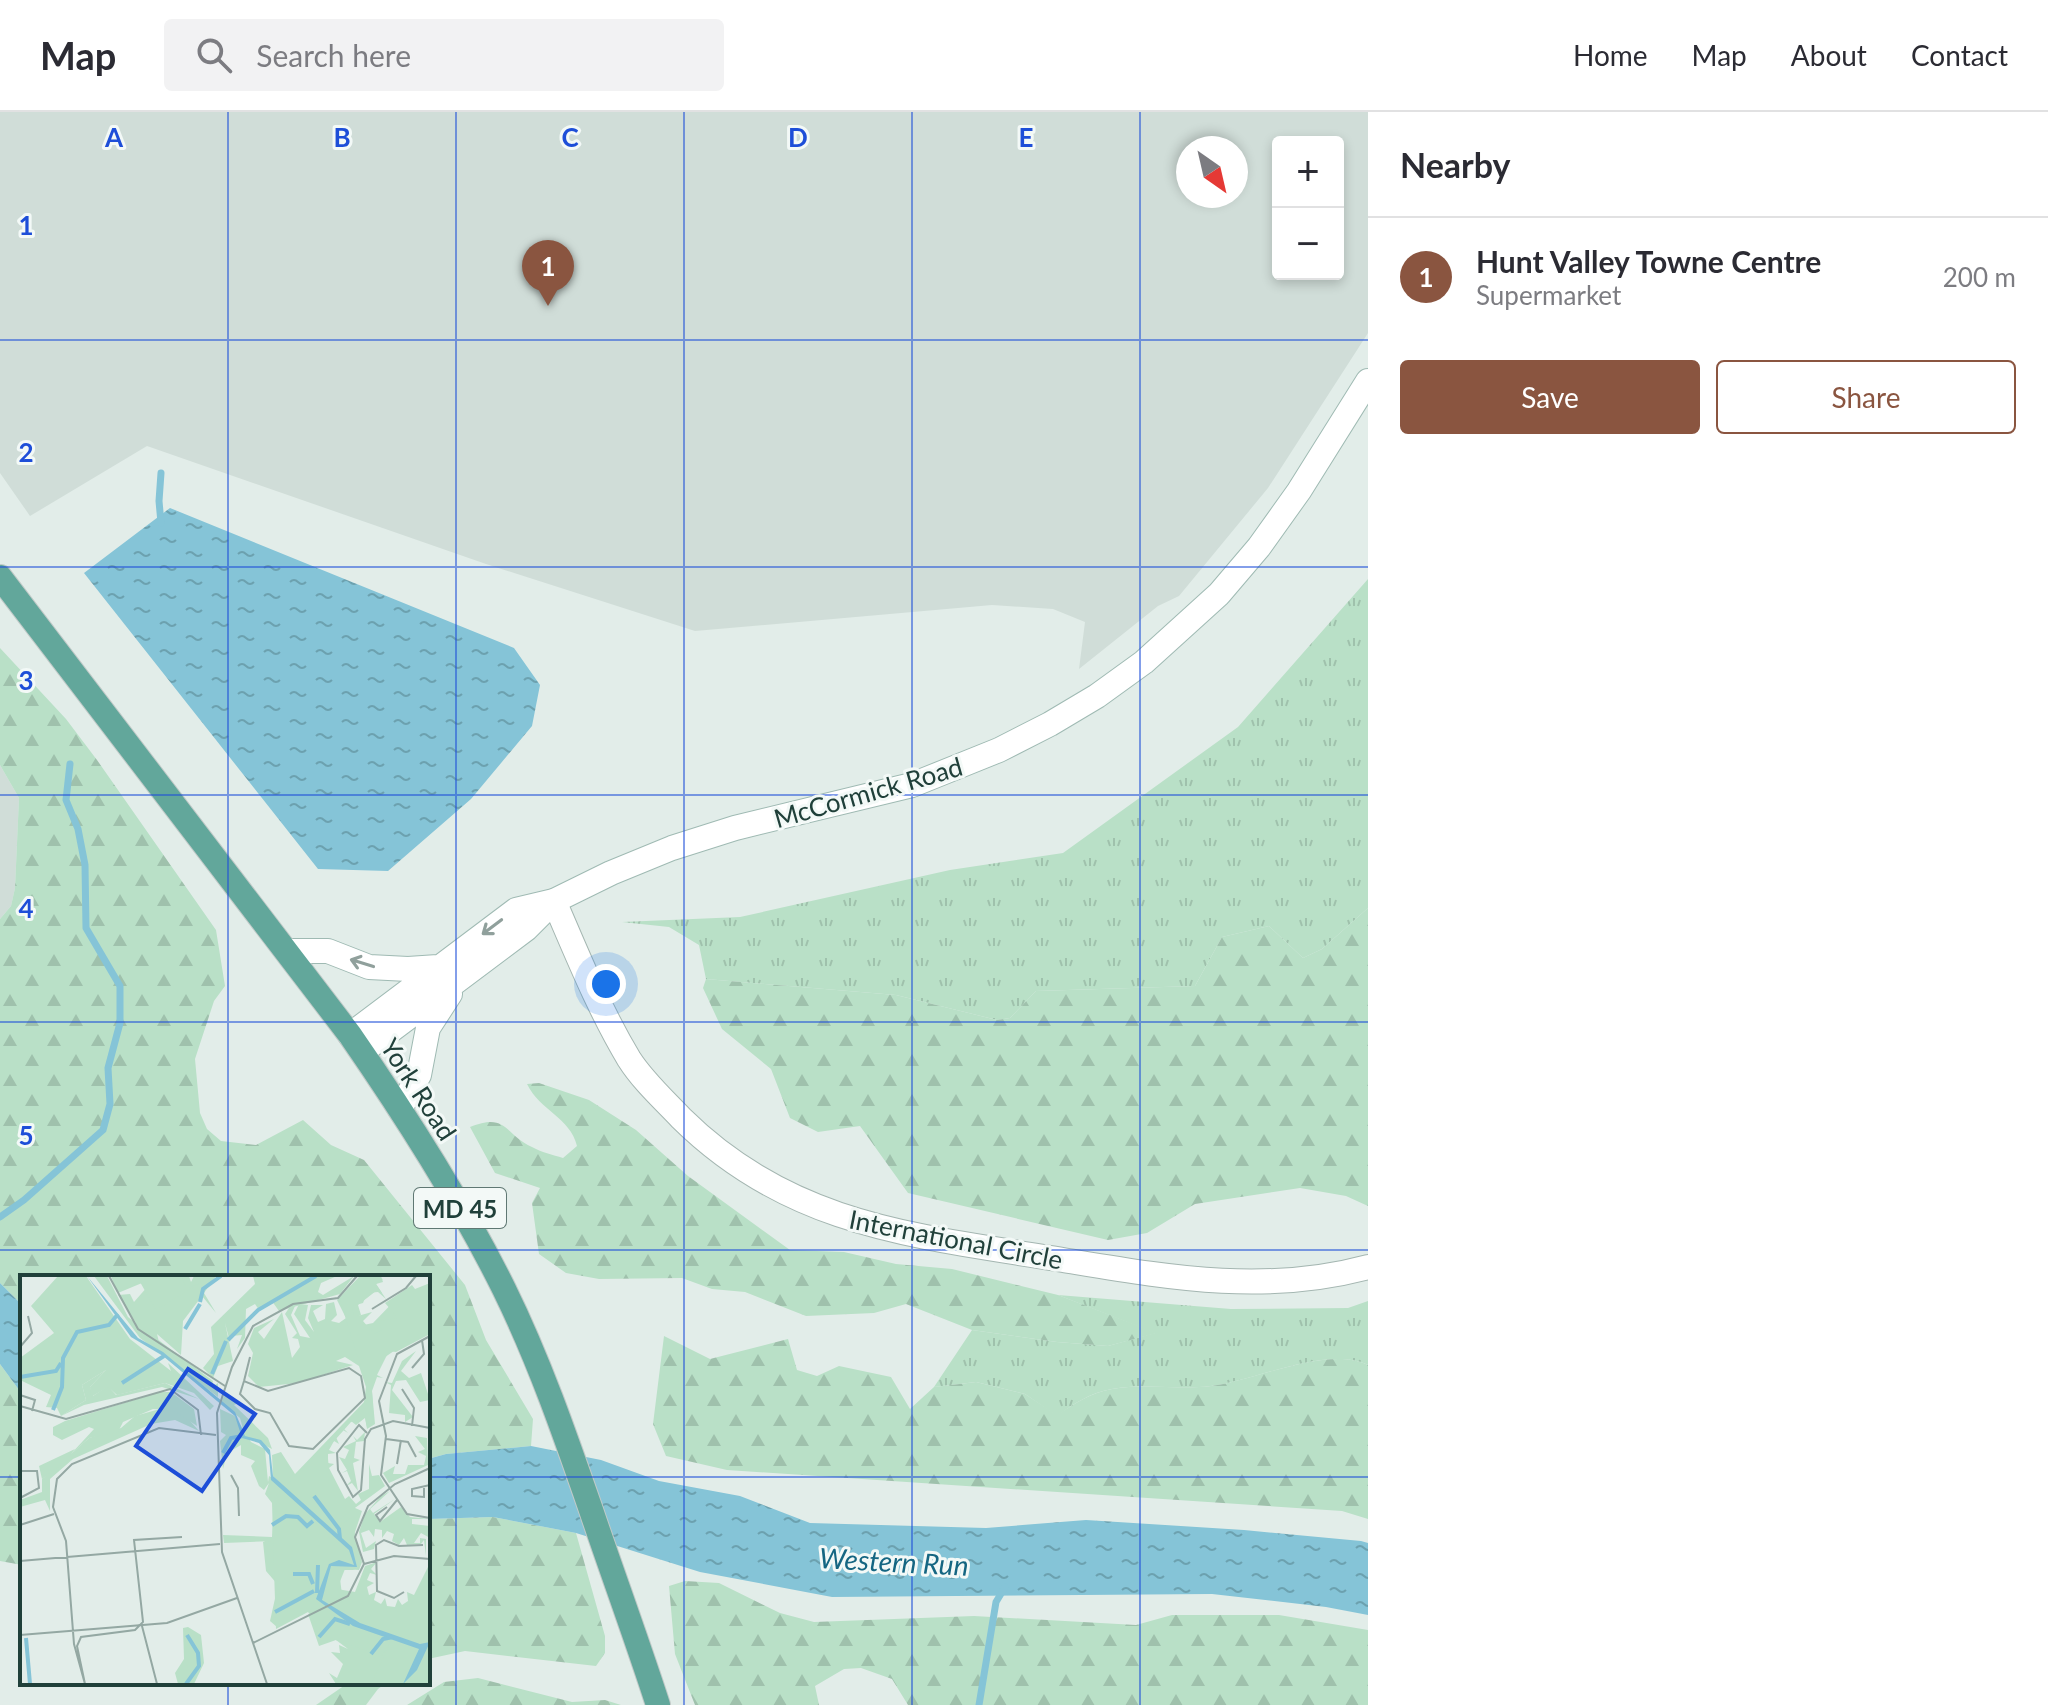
<!DOCTYPE html>
<meta charset="utf-8">
<style>
body{margin:0;font-family:Lato,sans-serif;background:#f2f2f3;color:#2b2b33}
.controls{position:absolute;right:24px;top:24px;display:grid;overflow:hidden;border-radius:8px;box-shadow:0 4px 12px #0003}
.controls button{width:72px;height:72px;display:grid;place-items:center;padding:0;border:0;border-bottom:2px solid #e1e1e2;background:#fff;color:#2b2b33;font:40px sans-serif}
.compass{position:absolute;left:1176px;top:24px;width:72px;height:72px;border-radius:50%;background:#fff;box-shadow:0 4px 12px #0003;rotate:146deg}
.you{position:absolute;left:606px;top:872px;width:28px;height:28px;margin:-20px;border:6px solid #fff;border-radius:50%;background:#1a73e8;box-shadow:0 0 0 12px #1a73e833}
.badge{display:grid;place-items:center;width:52px;height:52px;border-radius:50%;background:#8a5540;color:#fff;font-size:26px;font-weight:700}
.pin{position:absolute;translate:-50% -66px;filter:drop-shadow(0 2px 4px #0008)}
.pin::after{content:'';position:absolute;top:42px;width:28px;height:24px;background:inherit;clip-path:polygon(0 0,100% 0,50% 100%)}
.list{margin:0;padding:0;list-style:none}
h2{display:flex;justify-content:space-between;align-items:center;height:104px;margin:0;padding:0 32px;font-size:34px}
h2 small{font-size:26px;font-weight:400;color:#7c7c81}
.list li{display:grid;grid-template-columns:52px 1fr auto;gap:24px;align-items:center;box-sizing:border-box;height:120px;padding:0 32px;border-top:2px solid #e1e1e2}
.list b{display:block;font-size:30px;white-space:nowrap}
.list p{margin:0;font-size:26px;white-space:nowrap;color:#7c7c81}
.list em{font-size:26px;font-style:normal;color:#7c7c81}
.actions{display:flex;gap:16px;padding:24px 32px}
.actions a{flex:1;padding:18px 0;border:2px solid #8a5540;border-radius:8px;text-align:center;font-size:28px;color:#8a5540}
.actions .main{background:#8a5540;color:#fff}
.icon{flex:none;width:44px;height:44px;fill:none;stroke:currentColor;stroke-width:2;stroke-linecap:round;stroke-linejoin:round}
.map{position:relative;flex:none;width:1368px;height:1593px;overflow:hidden}
header{display:flex;align-items:center;gap:48px;box-sizing:border-box;height:112px;padding:0 40px;background:#fff;border-bottom:2px solid #e1e1e2}
header strong{font-size:38px}
nav{display:flex;gap:44px;margin-inline-start:auto;font-size:28px}
.search{width:560px;height:72px;background:#f2f2f3;display:flex;align-items:center;gap:20px;box-sizing:border-box;padding:0 28px;border-radius:8px;color:#7c7c81;font-size:30px}
main{display:flex}
aside{flex:1;background:#fff}
.map>svg:first-child{display:block}
.built{fill:#d0ddd8;fill-rule:evenodd}
.grass{fill:url(#grass-tufts)}
.forest{fill:url(#forest-firs)}
.water{fill:url(#water-ripples)}
.lines{fill:none;stroke-linecap:round;stroke-linejoin:round}
.stream{stroke:#85c4d7;stroke-width:7}
.street-casing{stroke:#a4b6b1;stroke-width:26}
.secondary-casing{stroke:#9fbab3;stroke-width:26}
.primary-casing{stroke:#c1cac8;stroke-width:26}
.street{stroke:#fff;stroke-width:24}
.secondary{stroke:#fff;stroke-width:24}
.primary{stroke:#62a79b;stroke-width:24}
.oneway{stroke:#90a09c}
.grid{fill:none;stroke:#1d4ed8;stroke-width:2;stroke-opacity:0.55}
.labels{text-anchor:middle;dominant-baseline:central;stroke-width:6;stroke-linejoin:round;paint-order:stroke}
.shield{fill:#f3f9f7;stroke:#5f7873;stroke-width:2}
.shield-label{font-size:24px;font-weight:bold;fill:#20403a}
.street-label{font-size:26px;fill:#20403a;stroke:#f3f9f7}
.water-label{font-size:28px;font-style:italic;fill:#156682;stroke:#f3f9f7}
.inset-river{fill:none;stroke:#85c4d7;stroke-width:4}
.inset-road{fill:none;stroke:#94a8a3;stroke-width:2}
.view{fill:#1d4ed8;fill-opacity:0.15;stroke:#1d4ed8;stroke-width:4}
.inset-edge{fill:none;stroke:#20403a;stroke-width:4}
.grid-label{font-size:26px;text-anchor:middle;font-weight:bold;fill:#1d4ed8;stroke:#f3f9f7;stroke-width:6;stroke-linejoin:round;paint-order:stroke}
</style>
<header>
<strong>Map</strong>
<div class="search"><svg class="icon" aria-label="search" viewBox="0 0 24 24"><circle cx="10" cy="10" r="6"/><path d="M15 15l6 6"/></svg>Search here</div>
<nav><a>Home</a><a>Map</a><a>About</a><a>Contact</a></nav>
</header>
<main>
<div class="map">
<svg width="1368" height="1593" viewBox="0 0 1368 1593">
<defs>
<pattern id="grass-tufts" width="24" height="20" patternUnits="userSpaceOnUse" patternTransform="scale(2)"><rect width="24" height="20" fill="#b9e0c7"/><path d="M3 7l-1-3M5 7V3M7 7l1-3M15 17l-1-3M17 17v-4M19 17l1-3" fill="none" stroke="#9fc1ac"/></pattern>
<pattern id="forest-firs" width="22" height="20" patternUnits="userSpaceOnUse" patternTransform="scale(2)"><rect width="22" height="20" fill="#b9e0c7"/><path d="M5 1l3.5 6h-7zM16 11l3.5 6h-7z" fill="#9fc1ac"/></pattern>
<pattern id="water-ripples" width="26" height="14" patternUnits="userSpaceOnUse" patternTransform="scale(2)"><rect width="26" height="14" fill="#85c4d7"/><path d="M2 4q2-2 4 0t4 0M15 11q2-2 4 0t4 0" fill="none" stroke="#6ca1af"/></pattern>
</defs>
<rect width="100%" height="100%" fill="#e2ede9"/>
<path class="built" d="M0,0H1368V221L1268,376L1179,484L1158,494L1079,557L1085,510L1053,497L992,493L695,519L486,452L147,334L30,404L0,361ZM1278,30H1338V162H1278ZM1188,36H1236V84H1188Z
M0,653L19,686L15,776L11,794L0,807Z"/>
<path class="grass" d="M1368,467V796L1322,837L1303,846L1269,814L1222,825L1195,874L1036,879L1010,906L997,908L896,883L706,867L699,833L669,815L622,810L740,805L950,758L1063,741L1238,615Z
M1058,1183L1231,1197L1348,1196L1368,1189V1253C1327,1233 1255,1269 1211,1274C1179,1278 1145,1271 1112,1277C1090,1281 1075,1291 1057,1304L1025,1282L976,1270L934,1275L972,1218L1057,1230L1108,1234L1155,1221Z"/>
<path class="forest" d="M0,536L66,607L97,648L216,818L225,874L214,889L195,947L200,1001L207,1017L221,1029L256,1033L303,1008L331,1033L364,1048L465,1173L486,1228L533,1307L531,1334L446,1342L428,1347V1165H22V1193L0,1171V807L11,794L15,776L19,686L0,653Z
M1368,796V1094L1346,1084L1300,1076L1195,1092L1147,1121L1108,1128L908,1081L860,1014L818,1020L790,1006L771,957L722,917L703,876L706,867L896,883L997,908L1010,906L1036,879L1195,874L1222,825L1269,814L1303,846L1322,837Z
M539,971L589,988L636,1018L688,1064L790,1138L844,1140L896,1152L952,1157L1058,1183L1157,1221L1108,1234L1057,1230L972,1218L906,1192L874,1201L806,1204L745,1180L712,1177L682,1166L599,1167L566,1161L539,1142L532,1091L540,1076L495,1061L470,1015C507,1000 504,1022 532,1035C541,1040 553,1043 563,1046L577,1034C570,1005 540,999 527,972Z
M664,1224L710,1247L788,1227L797,1258L817,1264L839,1254L891,1265L910,1297L934,1275L976,1270L1025,1282L1057,1303C1076,1291 1090,1281 1112,1277C1145,1271 1179,1278 1211,1274C1254,1269 1328,1233 1368,1253V1407L1342,1399L727,1358L666,1344L653,1312Z
M0,1252L22,1282V1453L0,1449Z
M493,1405L576,1421L605,1524V1541L596,1554L465,1539L428,1547V1407Z
M685,1469L719,1471L780,1501L814,1510L974,1504L1136,1513L1172,1503H1279L1368,1518V1593H908L892,1567L861,1556L844,1557L815,1574L819,1593H695L675,1542L669,1474Z
M478,1566L572,1590L605,1588L621,1593H407L444,1570Z
M348,1571H386L378,1577L366,1593H316Z"/>
<path class="water" d="M170,396L514,536L540,573L532,614L471,687L388,759L318,757L84,461Z
M0,1171L22,1193V1282L0,1252Z
M531,1334L601,1348L659,1369L740,1384L810,1411L986,1416L1086,1408L1244,1418L1361,1429L1368,1431V1503L1326,1495L1212,1482L832,1485L700,1460L576,1421L493,1405L428,1407V1347L446,1342Z"/>
<g class="lines">
<path class="stream" d="M161,411L159,389L161,361
M0,1105L24,1088L103,1018L110,992L108,956L120,911V874L86,816L85,753L78,717L66,688L70,652
M979,1593L996,1490L1005,1475"/>
<g class="street-casing">
<path id="street" d="M554,789C577,842 599,897 629,947C643,969 663,987 681,1006C791,1115 918,1124 1063,1148C1167,1165 1264,1183 1368,1155"/>
</g>
<g class="secondary-casing">
<path id="secondary" d="M287,839H328L369,855L408,857L438,855
M350,923L516,798L554,789L611,761L672,736L735,716L912,673L999,638L1050,612L1097,584L1144,550L1219,482L1259,435L1299,379L1368,269
M362,940L526,817L554,789
M400,997L419,963L428,916L450,882"/>
</g>
<g class="primary-casing">
<path id="primary" d="M0,465L350,923C406,1004 460,1088 504,1177C539,1248 565,1323 591,1398C613,1463 637,1528 658,1593"/>
</g>
<use href="#street" class="street"/>
<use href="#secondary" class="secondary"/>
<use href="#primary" class="primary"/>
</g>
<defs><path id="oneway-shaft" d="M-6 0H5M1.5-3L5.5 0L1.5 3" fill="none" stroke-width="1.6" stroke-linecap="round" stroke-linejoin="round" transform="scale(2)"/></defs>
<g class="oneway">
<use href="#oneway-shaft" transform="translate(492 815) rotate(143)"/>
<use href="#oneway-shaft" transform="translate(362 851) rotate(-163)"/>
</g>
<path class="grid" d="M228,0V1165M456,0V1593M684,0V1593M912,0V1593M1140,0V1593M0,228H1368M0,455H1368M0,683H1368M0,910H1368M0,1138H1368M0,1365H22M428,1365H1368M228,1571V1593"/>
<g class="labels">
<rect class="shield" x="414" y="1076" width="92" height="40" rx="6"/>
<g class="shield-label">
<text x="460" y="1096">MD 45</text>
</g>
<g class="street-label">
<text transform="translate(868 680) rotate(-16)">McCormick Road</text>
<text transform="translate(419 977) rotate(57)">York Road</text>
<text transform="translate(956 1127) rotate(11)">International Circle</text>
</g>
<g class="water-label">
<text transform="translate(894 1449) rotate(3)">Western Run</text>
</g>
</g>
<g transform="translate(20 1163)">
<rect width="410" height="410" fill="#e2ede9"/>
<path d="M86,95L70,112L73,121L88,111L96,120L145,108L179,124L142,112L64,130L41,141L66,125L62,110ZM147,132L164,139L179,156L155,145L131,149L53,184L22,204L19,191L55,174L51,179L69,163L101,153L115,141Z" fill="#b9e0c7"/>
<path d="M38,1H66L110,64L151,96L148,88L194,131L190,135L174,118L145,108L97,120L88,112L71,122L70,112L86,95L62,110L66,125L41,141L37,133L26,132L31,120L0,105V83L34,58L11,31ZM74,1H87L108,42L193,106L192,112L198,108V122L120,63ZM98,1H169L171,7L174,1H196L184,18L196,38L182,21L163,46L161,80L137,59L139,67L120,54L98,20L110,19L114,27L128,11L122,8L98,18ZM233,1H309L239,35L235,29L226,34L225,63L217,74L222,60L211,61L210,67L205,48L213,86L198,91L193,103L183,93L194,79L191,52L235,9ZM340,1L363,4L356,9L362,18L356,16L338,30L341,40L334,44L339,51L353,48L382,18L410,12V57L402,61L395,53L394,62L358,87L351,101L354,149L347,152L345,142L331,147L307,174L312,223L342,236L332,266L340,290L338,293L333,295H319L322,320L307,327L300,320L311,291L320,288L336,293L337,282L253,201L252,180L261,177L275,199L344,127L346,112L339,91L325,82L316,86L333,90L278,108L239,112L228,101L233,78L228,69L234,53L254,44L238,57L244,64L262,37L272,83L280,72L278,64L272,63L277,58L265,39L269,33L275,31L271,40L280,61L290,63L274,39L279,29L288,30L285,45L294,57L288,43L291,30H303L293,36L298,47L305,44L306,29L314,27L317,40L311,46L319,48L326,43L317,25ZM140,117H151L174,134L177,151L153,135L133,134L103,147L98,157L69,163L50,180L74,154L69,152L42,165L33,160V152L45,146ZM204,121L220,127L214,130L248,163L252,174L225,161L220,143L201,128ZM200,134L215,141L231,167L245,174L248,207L249,201L262,209L322,285L257,352L250,346L258,310L246,296L243,267L253,262L252,228L245,219L249,208L244,215L239,211L231,191L235,186L221,180V170L207,178L203,194L200,166L206,160L201,157ZM53,184L30,204V236L25,225L0,232V225L22,217V204L33,195ZM288,339L375,363L368,409H316L309,398L317,403L323,389L311,377L320,378L319,370L328,374L316,365L299,371ZM168,352L181,360L184,388L174,409H158L155,398L164,384L163,353Z" fill="#b9e0c7"/>
<path d="M91,1H161L167,14L192,1L136,35L120,7L97,17ZM234,1H317L301,8L298,17L303,20L334,1L320,19L259,36ZM340,1H361L363,7L356,9L366,24L358,17L347,18L343,28L332,31L334,42L352,37L343,46L354,59L362,55L358,46L378,43L365,28L392,10L395,14L410,8V59L376,77L369,76L357,100L363,103L357,102L352,116L355,149L347,154L345,143L336,150L331,146L324,154L328,158L323,155L316,162L319,169L314,166L309,175L316,178L308,179V188L314,189L309,193L325,224L329,221L336,229L341,225L338,219L349,214V189L352,201L359,200L365,211L313,249L315,253L331,243L342,287L339,295L325,294L317,314L335,317L345,291L357,287L351,294L357,300L350,298L347,305L354,308L347,312L349,320L356,317L354,325L361,329L365,323L367,331L375,332L378,324L382,330L388,326L387,317L394,320L410,288V409H351L372,364L362,381L307,362L288,337L256,354L253,266L204,268L203,260L252,262L254,223L350,122L320,25ZM396,76L381,96L389,103L401,98L410,125L400,127L386,105L376,106L372,115L393,142L385,147V140L369,138L371,110L365,107L372,108L382,86ZM345,157L344,166L336,167L334,183L340,185L333,188L338,216L332,208L326,211L331,206L327,196L322,198L327,195L319,182L325,184L329,175L323,172L336,166L333,161L337,165ZM395,161L407,163L408,190L369,208L363,198L375,191L373,199H385L388,190H404L406,181L398,177L405,174ZM370,216L350,234L353,238L375,224L354,239L360,247L381,232L390,242L410,244H392V249L410,251V263L401,258L394,268H400V263L406,264V281L404,265L401,269L387,270L384,263L379,270L372,266L374,259L367,256L362,263V255L355,254L354,262L349,255L341,258L346,273L356,266L354,274L343,277L339,257L345,239L361,221Z" fill="#b9e0c7"/>
<path d="M67,1L118,63L143,77L215,137L225,161L241,165L250,175L253,201L332,272L337,292L311,291L302,325L340,348L400,369L410,367L397,395L383,409L399,374L333,351L296,324L309,289L319,285L334,290L329,275L251,205L249,180L239,168L222,163L215,141L143,81L111,62Z" fill="#85c4d7"/>
<path class="inset-river" d="M180,27L183,14L201,1M165,54L180,29M208,65L238,35L296,1M192,99L206,66M0,102L36,96L41,88M102,108L144,81M33,135L42,112L43,83L57,57L89,50L98,39M203,178L211,163L223,161M294,221L319,254L320,264M252,250L266,241L278,242L287,251L293,246M273,299H289L293,309M297,318L298,290M255,337L294,316M299,362L315,344L330,349M6,363L10,409M351,379L363,364L373,362M166,409L179,391L178,378L167,360"/>
<path class="inset-road" d="M89,1L118,54L205,111M352,34L386,13L396,1M410,61L377,79L359,126L366,161L361,200L387,239L410,243M0,72L12,58L8,41M329,93L341,101L345,123L293,174L269,171L250,138L235,134L220,119L224,106L248,116ZM392,93L404,79L402,65M224,106L230,82M382,114L394,133L392,151M0,120L15,125L12,136M0,131L46,144L150,114L178,135L181,160M409,153L410,190M347,158L339,150L317,178L318,195L333,222L341,215L345,164L351,154L373,146L410,153M366,164L388,167L396,182M377,189L381,165M0,196H17L19,213L0,223M211,200L218,213L219,241M404,213V222L392,221V214L410,210M367,232L356,240L360,246L377,225M0,250L34,239M1,250V282M0,286L200,269M344,289L374,281L410,284M384,317L374,323L357,316L356,270L364,265L379,271L403,270M122,351L137,409M0,360L147,348L217,323M233,368L328,321L344,289L335,262L348,231L375,209L410,193M65,409L54,369L46,266L33,232L37,204L52,189L139,153L196,160M65,409L57,371L61,362L115,355L123,347L114,265L162,262M247,409L202,277L197,138L212,92L233,51L273,29L318,23L337,1"/>
<path class="view" d="M168,94L235,139L182,216L116,171Z"/>
<rect width="410" height="410" class="inset-edge"/>
</g>
<g class="grid-label">
<text x="114" y="35">A</text>
<text x="342" y="35">B</text>
<text x="570" y="35">C</text>
<text x="798" y="35">D</text>
<text x="1026" y="35">E</text>
<text x="26" y="123">1</text>
<text x="26" y="350">2</text>
<text x="26" y="578">3</text>
<text x="26" y="806">4</text>
<text x="26" y="1033">5</text>
</g>
</svg>
<div class="controls">
<button>+</button>
<button>−</button>
</div>
<svg class="compass" viewBox="-18 -18 36 36"><path d="M0-13l5 13h-10z" fill="#e53935"/><path d="M0 13l5-13h-10z" fill="#7c7c81"/></svg>
<div class="you"></div>
<div class="pin badge" style="left:548px;top:194px">1</div>
</div>
<aside>
<h2>Nearby<small></small></h2>
<ul class="list">
<li><span class="badge">1</span><div><b>Hunt Valley Towne Centre</b><p>Supermarket</p></div><em>200 m</em></li>
</ul>
<div class="actions"><a class="main">Save</a><a>Share</a></div>
</aside>
</main>
